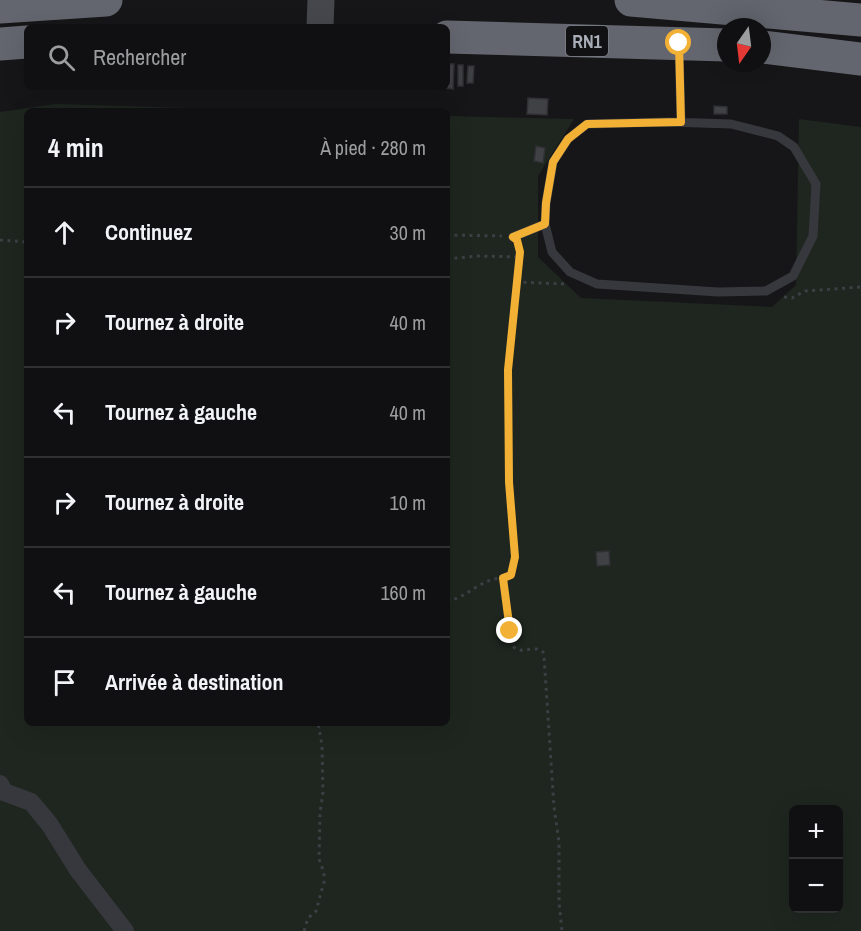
<!DOCTYPE html>
<html lang="fr">
<meta charset="utf-8">
<style>
body{margin:0;font-family:"Archivo Narrow",sans-serif;background:#1e1e20;color:#f1f3f6}
.controls{position:absolute;right:18px;bottom:18px;display:grid;overflow:hidden;border-radius:9px;box-shadow:0 6px 24px #0002}
.controls button{width:54px;height:54px;display:grid;place-items:center;padding:0;border:0;border-bottom:2px solid #303032;background:#101012;color:#f1f3f6;font:30px sans-serif}
.compass{position:absolute;left:717px;top:18px;width:54px;height:54px;border-radius:50%;background:#101012;box-shadow:0 6px 24px #0002;rotate:194deg}
.stop{position:absolute;width:18px;height:18px;margin:-14px;border:4px solid #f2b134;border-radius:50%;background:#fff}
.stop.end{background:#f2b134;border-color:#fff;box-shadow:0 2px 6px #0008}
.list{margin:0;padding:0;list-style:none}
h2{display:flex;justify-content:space-between;align-items:center;height:78px;margin:0;padding:0 24px;font-size:26px}
h2 small{font-size:20px;font-weight:400;color:#9c9d9f}
.list li{display:grid;grid-template-columns:39px 1fr auto;gap:18px;align-items:center;box-sizing:border-box;height:90px;padding:0 24px;border-top:2px solid #303032}
.list b{display:block;font-size:22px;white-space:nowrap}
.list em{font-size:20px;font-style:normal;color:#9c9d9f}
.icon{flex:none;width:33px;height:33px;fill:none;stroke:currentColor;stroke-width:2;stroke-linecap:round;stroke-linejoin:round}
.map{position:relative;flex:none;width:861px;height:931px;overflow:hidden}
.search{position:absolute;background:#101012;box-shadow:0 6px 24px #0002;left:24px;top:24px;width:426px;height:66px;display:flex;align-items:center;gap:15px;box-sizing:border-box;padding:0 21px;border-radius:9px;color:#9c9d9f;font-size:22px}
.panel{position:absolute;background:#101012;box-shadow:0 6px 24px #0002;left:24px;top:108px;width:426px;height:618px;border-radius:9px}
.map>svg:first-child{display:block}
.green{fill:#1e261f;fill-rule:evenodd}
.building{fill:#404145;stroke:#303034;stroke-width:1.5}
.lines{fill:none;stroke-linecap:round;stroke-linejoin:round}
.path{stroke:#3d3f44;stroke-width:3;stroke-dasharray:3 4.5;stroke-linecap:butt}
.lane{stroke:#37383d;stroke-width:9}
.street{stroke:#37383d;stroke-width:18}
.secondary{stroke:#45474d;stroke-width:27}
.highway{stroke:#63666e;stroke-width:33}
.route{stroke:#f2b134;stroke-width:8}
.labels{text-anchor:middle;dominant-baseline:central;stroke-width:5;stroke-linejoin:round;paint-order:stroke}
.shield{fill:#111113;stroke:#7b7e86;stroke-width:1.5}
.shield-label{font-size:18px;font-weight:bold;fill:#a8adb8}
</style>
<div class="map">
<svg width="861" height="931" viewBox="0 0 861 931">
<rect width="100%" height="100%" fill="#161618"/>
<path class="green" d="M55,104L292,111H27V723H447V116L574,119L538,176V257L581,298L772,307L796,285L799,119L861,127V931H0V112ZM794,810H838V908H794Z"/>
<path class="building" d="M448,64H454L453,89L447,88Z
M458,65H463V86H458Z
M468,66H474L473,83H467Z
M528,98L548,99L547,115L527,114Z
M714,106L727,107V114H714Z
M536,146L545,148L543,163L534,161Z
M609,551L610,565L597,566L596,552Z"/>
<g class="lines">
<path class="path" d="M324,111L325,109
M447,235L502,236
M0,240L27,242
M519,249L508,370L509,482L515,557L511,575L503,578L513,646C519,654 529,648 537,649L543,652L544,656L554,807L559,842V902L562,931
M447,259L478,256L519,257
M516,282L564,284
M784,297L792,298L805,291L861,287
M447,601C467,598 481,578 503,578
M304,931L308,918L316,911L324,882V873L319,859L320,813L323,792L322,745L318,723"/>
<path class="lane" d="M679,49L681,122
M513,237L545,224L546,203L553,162L568,139L587,124L669,122L731,124L778,136L794,147L816,184L813,236L793,276L766,291L718,292L597,284L570,272L552,252L545,224"/>
<path class="street" d="M0,784L4,792L31,802L37,809L50,825L78,870L125,931"/>
<path class="secondary" d="M320,27L321,0"/>
<path class="highway" d="M631,0L861,20
M0,7L106,0
M447,37L726,45
M0,44L27,42
M762,47L861,59"/>
</g>
<g class="lines">
<path class="route" d="M510,631L503,578L511,575L515,557L509,482L508,370L520,252L517,240L513,237L545,224L546,203L553,162L568,139L587,124L681,122L679,43"/>
</g>
<g class="labels">
<rect class="shield" x="566" y="26" width="42" height="30" rx="4.5"/>
<g class="shield-label">
<text x="587" y="41">RN1</text>
</g>
</g>
</svg>
<div class="controls">
<button>+</button>
<button>−</button>
</div>
<svg class="compass" viewBox="-18 -18 36 36"><path d="M0-13l5 13h-10z" fill="#e53935"/><path d="M0 13l5-13h-10z" fill="#9c9d9f"/></svg>
<div class="stop" style="left:679px;top:43px"></div>
<div class="stop end" style="left:510px;top:631px"></div>
<div class="search"><svg class="icon" aria-label="search" viewBox="0 0 24 24"><circle cx="10" cy="10" r="6"/><path d="M15 15l6 6"/></svg>Rechercher</div>
<section class="panel">
<h2>4 min<small>À pied · 280 m</small></h2>
<ul class="list">
<li><svg class="icon" aria-label="ahead" viewBox="0 0 24 24"><path d="M12 20V5M6 11l6-6 6 6"/></svg><div><b>Continuez</b></div><em>30 m</em></li>
<li><svg class="icon" aria-label="right" viewBox="0 0 24 24"><path d="M7 20v-9h11M14 6l5 5-5 5"/></svg><div><b>Tournez à droite</b></div><em>40 m</em></li>
<li><svg class="icon" aria-label="left" viewBox="0 0 24 24"><path d="M17 20v-9H6M10 6l-5 5 5 5"/></svg><div><b>Tournez à gauche</b></div><em>40 m</em></li>
<li><svg class="icon" aria-label="right" viewBox="0 0 24 24"><path d="M7 20v-9h11M14 6l5 5-5 5"/></svg><div><b>Tournez à droite</b></div><em>10 m</em></li>
<li><svg class="icon" aria-label="left" viewBox="0 0 24 24"><path d="M17 20v-9H6M10 6l-5 5 5 5"/></svg><div><b>Tournez à gauche</b></div><em>160 m</em></li>
<li><svg class="icon" aria-label="arrive" viewBox="0 0 24 24"><path d="M6 21V4h12l-3 4 3 4H6"/></svg><div><b>Arrivée à destination</b></div></li>
</ul>
</section>
</div>
